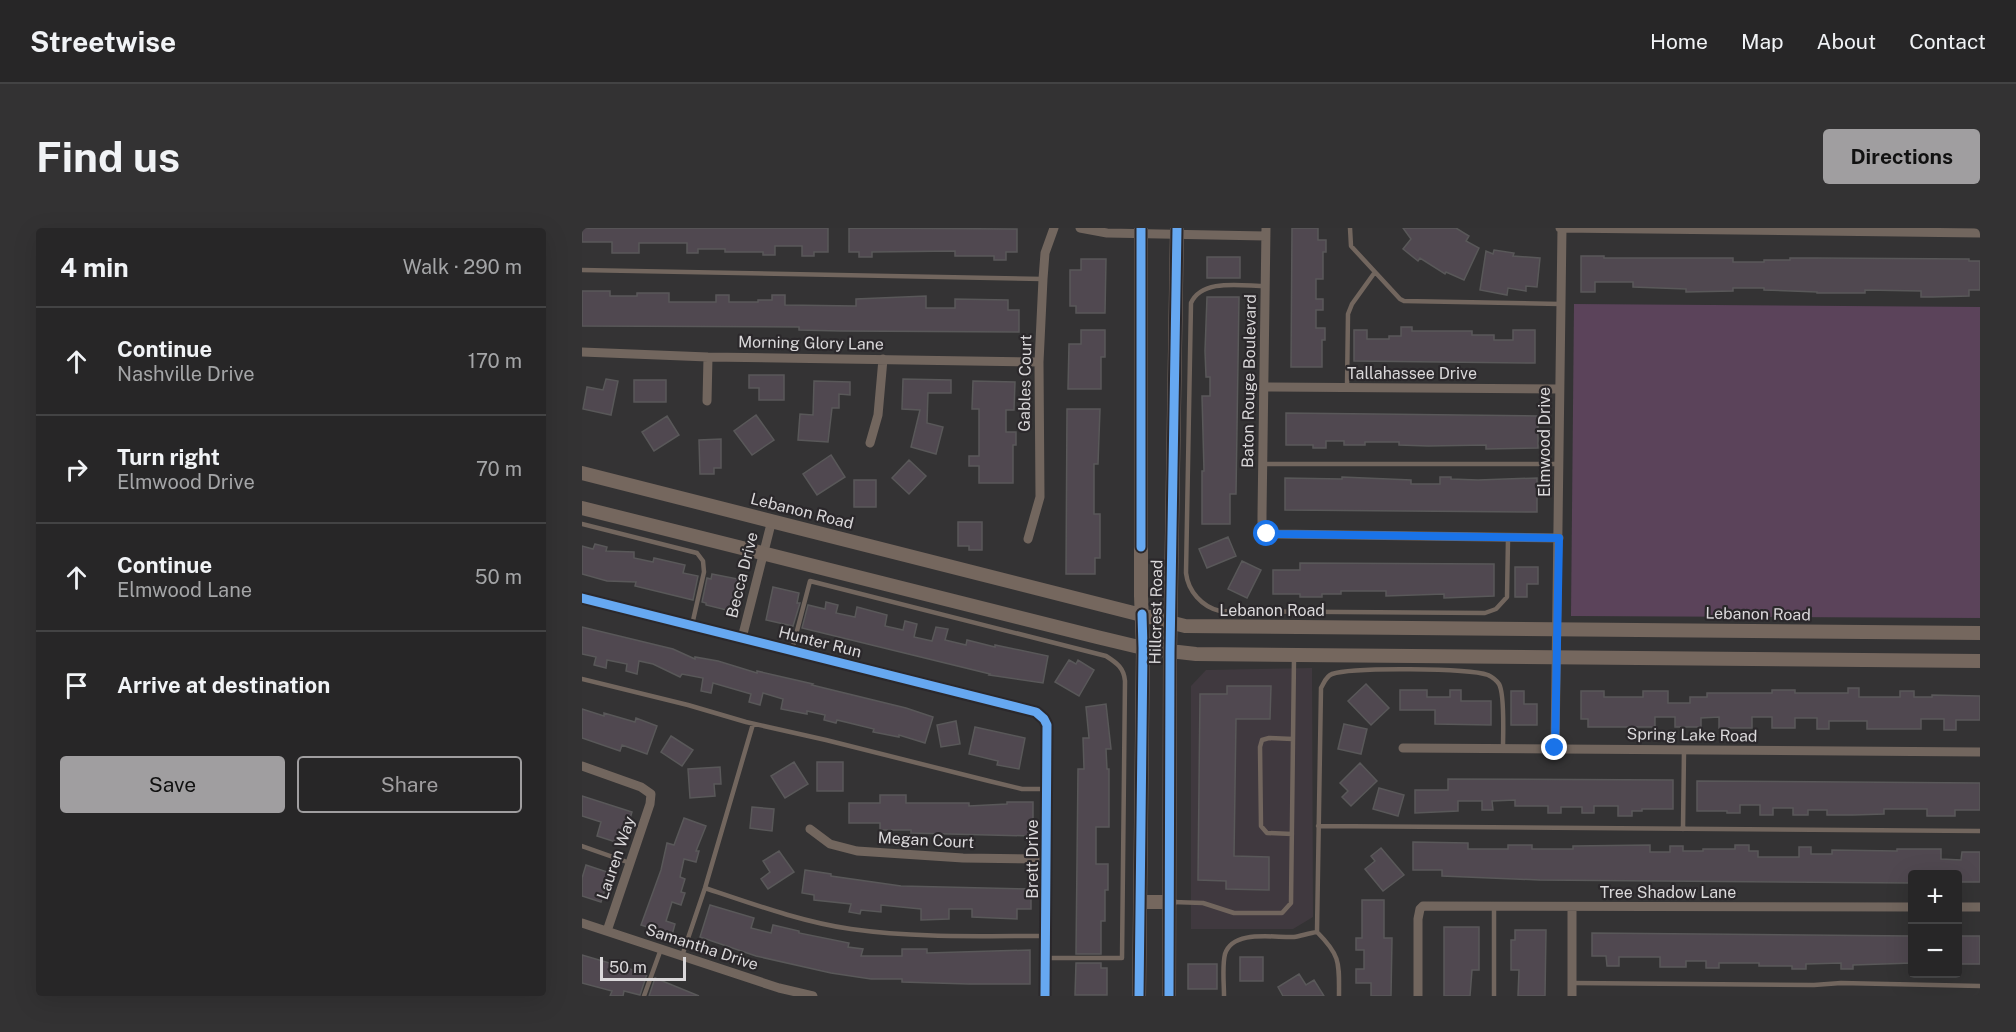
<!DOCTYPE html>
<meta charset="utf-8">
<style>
body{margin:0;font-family:"Public Sans",sans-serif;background:#333233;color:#f1f3f6}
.controls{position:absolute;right:18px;bottom:18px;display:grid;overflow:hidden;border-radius:6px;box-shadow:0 6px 24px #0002}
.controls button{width:54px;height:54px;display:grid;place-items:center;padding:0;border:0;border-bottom:2px solid #434344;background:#272627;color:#f1f3f6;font:30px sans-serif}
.scale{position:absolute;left:18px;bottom:15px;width:86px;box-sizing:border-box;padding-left:6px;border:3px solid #dad8da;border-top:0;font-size:16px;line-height:21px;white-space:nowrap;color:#dad8da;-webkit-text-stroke:4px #2b282b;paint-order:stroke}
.stop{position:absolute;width:18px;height:18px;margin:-14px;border:4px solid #1a73e8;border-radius:50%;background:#fff}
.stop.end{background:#1a73e8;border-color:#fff;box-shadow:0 2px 6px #0008}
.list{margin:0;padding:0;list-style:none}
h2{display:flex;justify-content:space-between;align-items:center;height:78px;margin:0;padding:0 24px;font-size:26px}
h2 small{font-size:20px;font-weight:400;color:#a4a5a7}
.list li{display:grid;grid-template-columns:39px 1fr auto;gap:18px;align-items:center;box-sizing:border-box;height:108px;padding:0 24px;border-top:2px solid #434344}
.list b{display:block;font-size:22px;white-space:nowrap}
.list p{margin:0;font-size:20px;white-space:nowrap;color:#a4a5a7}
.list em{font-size:20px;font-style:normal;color:#a4a5a7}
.actions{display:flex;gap:12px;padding:18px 24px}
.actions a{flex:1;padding:14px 0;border:2px solid #a09ea0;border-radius:6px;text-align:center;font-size:21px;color:#a09ea0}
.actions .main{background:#a09ea0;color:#111}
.icon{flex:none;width:33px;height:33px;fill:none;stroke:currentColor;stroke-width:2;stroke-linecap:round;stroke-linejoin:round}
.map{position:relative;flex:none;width:1398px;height:768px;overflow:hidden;border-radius:6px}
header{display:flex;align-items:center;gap:36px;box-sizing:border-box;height:84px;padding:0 30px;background:#272627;border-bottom:2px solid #434344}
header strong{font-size:28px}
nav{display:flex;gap:33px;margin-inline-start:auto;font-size:21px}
.intro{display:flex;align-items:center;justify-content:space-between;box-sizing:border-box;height:144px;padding:0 36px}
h1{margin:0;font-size:42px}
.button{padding:15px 27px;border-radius:6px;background:#a09ea0;color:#111;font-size:21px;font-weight:700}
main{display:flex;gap:36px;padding:0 36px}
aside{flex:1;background:#272627;border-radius:6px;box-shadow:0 6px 24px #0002}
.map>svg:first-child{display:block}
.built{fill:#40393f}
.green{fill:#5b435a}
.building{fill:#504850;stroke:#595859;stroke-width:1.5}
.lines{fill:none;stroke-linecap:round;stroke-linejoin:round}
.service{stroke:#72665e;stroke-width:4.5}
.minor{stroke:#72665e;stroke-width:9}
.secondary{stroke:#75675e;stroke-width:14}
.cycleway-casing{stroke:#2b282b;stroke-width:13}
.cycleway{stroke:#66a8f1;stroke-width:9}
.route{stroke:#1a73e8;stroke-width:8}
.labels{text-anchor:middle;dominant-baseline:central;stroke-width:4.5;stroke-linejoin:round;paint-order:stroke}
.street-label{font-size:16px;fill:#dad8da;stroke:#2b282b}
</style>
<header>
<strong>Streetwise</strong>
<nav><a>Home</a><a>Map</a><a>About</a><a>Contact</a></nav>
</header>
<div class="intro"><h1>Find us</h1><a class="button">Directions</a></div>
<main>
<aside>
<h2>4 min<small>Walk · 290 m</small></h2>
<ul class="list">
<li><svg class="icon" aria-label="ahead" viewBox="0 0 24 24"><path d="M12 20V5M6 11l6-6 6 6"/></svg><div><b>Continue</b><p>Nashville Drive</p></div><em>170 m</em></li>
<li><svg class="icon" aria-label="right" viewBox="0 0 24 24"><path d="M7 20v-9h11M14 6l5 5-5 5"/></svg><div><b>Turn right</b><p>Elmwood Drive</p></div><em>70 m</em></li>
<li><svg class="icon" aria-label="ahead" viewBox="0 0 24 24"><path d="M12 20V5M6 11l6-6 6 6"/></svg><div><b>Continue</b><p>Elmwood Lane</p></div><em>50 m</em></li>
<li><svg class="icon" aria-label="arrive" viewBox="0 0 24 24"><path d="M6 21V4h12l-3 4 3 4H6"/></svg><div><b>Arrive at destination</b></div></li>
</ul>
<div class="actions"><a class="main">Save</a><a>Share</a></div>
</aside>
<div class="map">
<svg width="1398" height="768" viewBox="0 0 1398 768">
<rect width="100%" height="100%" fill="#343334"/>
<path class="built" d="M730,440L731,689L711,701H609V458L624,442Z"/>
<path class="green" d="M992,76L1398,79V390L989,388Z"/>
<path class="building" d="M0,0H246V24H232V28H220V18H193V27H181V24H143V21H116V25H105V15H57V25H30V14H0Z
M267,0L435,1V24H424V32H412V28H373V23L290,24V29H277V24H267Z
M710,0H736V12H744V24H741V51H734V71H741V82H734V100H743V112H740V139H709Z
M821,0H874L887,8L884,13L897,20L882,52L864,44L863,46L838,30L836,33L821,21L829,11Z
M912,22L932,25L931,28L958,30L955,59L944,58V63L926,60L925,67L898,62L904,23L911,26Z
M999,28H1022V30H1151V34H1182V32H1208V30H1235L1387,31V33H1398V62H1387V68L1351,69H1339V63L1283,62V65H1235V64L1182,62V60H1151V63L1104,64V61L1051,59V54H1013V64H999Z
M625,29H658V50H625Z
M499,31H524L523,85H494V78H488V42H499Z
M0,63H28V68H55V65H87V74H134V67H147V74H176V72H190V67H203V77L274,78V71L344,68V80H373V71L426,72V82H437V104L259,103L217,102V99L0,98Z
M625,69H657L654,266H648V296H620V243H622L620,168H628V149H624L623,123Z
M819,99H830V103H890V107H912V112H931V102H953V135L772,133V102H785V111H807V108H819Z
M499,102H523V129H519V161H486L487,116H499Z
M167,147H202V172H177V160H167Z
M24,151L36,153L29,187L1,181L5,159L21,162Z
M321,151L369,152V165H346L345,195L361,199L354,226L329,219L338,182L320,181Z
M52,152H84V174H52Z
M232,153L268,154V167L257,166V180H250L246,214L216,212L218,186L231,187Z
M391,153L433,154L432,182H424V204H434V217H431V255H397V238H387V228H397V181H390Z
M485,181H518L516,236H512V286H518V330H513V346H484Z
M704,185L956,188V220L904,221V217L846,218L817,217V214H783V217H762V213H744V220H731V217H704Z
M174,187L192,212L170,227L152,203Z
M85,188L97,207L72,223L60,204Z
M139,211V240H132V246H118L117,212Z
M249,227L263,249L235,267L221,246Z
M327,232L344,248L327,266L310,250Z
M760,249L829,252V256H858V249H869V251L896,252L955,250V284L703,282V250L760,251Z
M272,252H294V279H272Z
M376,294H400V322H387V318H376Z
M646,309L654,328L625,340L617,321Z
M13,316L25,319L24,323L52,324V330L71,334L72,330L103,337L101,345L116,348L111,372L53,358L54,354L25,353L0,346V318L11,321Z
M660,333L679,342L665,370L646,361Z
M718,335L912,336V368L862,370V366L804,368V363H759V366H740V369H718V366H691V342H718Z
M933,339H956V356H945V369H933Z
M130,346L156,351L149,383L124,377V375L120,374L125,350L129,351Z
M191,359L217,365L215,375H218L211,398L184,392Z
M244,374L256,377L254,385L273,389L275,379L305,387L303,398L321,402L323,393L335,396L332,409L350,413L354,399L366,401L363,412L384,417L385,412L413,419V417L466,428L461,455L407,447L408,446L220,400L226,377L243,381Z
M0,399L91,421L113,431V429L136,433L175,445V443L231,456L230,457L324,480L351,489L343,515L317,507V509L291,504L292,501L255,492L254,495L242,492L243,487L225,483V486L199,481L201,471L181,465L178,477L167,474L169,466L131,455L129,465L119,463L121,450L100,446L98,449L71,436L57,433L55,446L44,443L45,436L25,432L24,440L12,437L14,429L0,426Z
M487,432L494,436L496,432L512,442L497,468L473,454Z
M784,456L807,480L789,497L766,473Z
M645,458H689L688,491H654L652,628L687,629V662L644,661V653L616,652L618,466H645Z
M1266,460H1277V469H1318V463H1332V469H1350V467L1398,468V492H1374V502H1362V491H1339V501H1285V493H1247V501H1235V490H1213V500H1190V489H1170V500H1137V489L1119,490V499H1093V489H1073V499H1006V491H999V463H1022V469H1061V463H1086V475H1108V469H1125V465H1190V462H1213V465H1266Z
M818,462H845V469H868V462H879V473H909V497L853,496V482H818Z
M929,463H942V476H955V497H929Z
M524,476L529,521H524L525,541H527V599H514V636H526V662H523V693H519V726H494L496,541H502L501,510H507L504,479Z
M0,481L22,488V485L53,494L54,490L75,498L65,526L40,517L38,523L0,510Z
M374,493L378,516L359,519L355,497Z
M762,496L785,501L779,526L756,521Z
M393,499L443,510L437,541L415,537L416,533L387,526Z
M89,508L111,522L100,538L79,524Z
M212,534L226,556L203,570L189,548Z
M235,534H261V563H235Z
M778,535L795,553L769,578L760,569L766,563L758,555Z
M138,539L139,556H132L133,568L108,570L106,541Z
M866,551L1091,552V581H1060V583H1050V588H1036V578H1012V585H1000V579H979V585H966V578H933V572L910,573L911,582H900V573H876V583L833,585V562H866Z
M1115,553L1398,555V582H1373V588H1345V581H1302V586L1271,587H1245V582H1226V587H1211V580H1191V587H1178V577H1158V585H1145V583H1115Z
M797,560L822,567L816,588L791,581Z
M298,567H324V575H387V578L425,576V574H451V608L329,605V602H298V595H267V575H298Z
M0,568L50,584L40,616L15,608L19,594L0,588Z
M170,579L192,581L190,603L168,600Z
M102,590L124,598L114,623H117L114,634L102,631L98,649L103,651L99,664L103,665L99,677L90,674L84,693L93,696L90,707L59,697L79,642L85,615L92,617Z
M831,614L886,615V621H926V617H950V621H991V618L1068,617V624H1088V618H1101V623H1121V621H1153V617H1167V623H1176V629H1217V619H1229V626H1250V622L1315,623V621H1359V631L1379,632L1380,624H1398V654H1379V646H1330V655L958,652L860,648V642H831Z
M799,620L822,647L801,663L783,641L793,633L789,628Z
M197,623L212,644L186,661L179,651L188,644L181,633Z
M4,637L28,645L19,674L0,668V650Z
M223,642L249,646V648L319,658L449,661V681H435V691L390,689V681H367V691L339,692V681L299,677V684L279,682L278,686L267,684L269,676L232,672V667L220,665Z
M780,672H802V710H810L809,768H789V755H774V741H782V722H774V710H780Z
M128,677L172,690L169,700L189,705L191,697L217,703V705L267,715L266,719L281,721L279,728H320V721H345V725L448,722V756H387L320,754V751H289L249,745L174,728L118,709Z
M862,699H897V742H890L888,768H862Z
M933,702H964L963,768H936L937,742H929V712H933Z
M1010,705L1330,708V735L1271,737V741H1259V735L1224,736V741H1210V738H1177V735H1137V740H1124V733H1104V739H1078V729H1037V738H1025L1024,728H1010Z
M1379,708H1398V736H1379Z
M0,727L65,746L58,767L42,763L41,768H28L30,763L0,755Z
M658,729H681V753H658Z
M494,735H519V740H525V767H493Z
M606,736H635V761H606Z
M717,746L724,757L732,752L742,768H701L696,759Z
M73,750L117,768H67Z"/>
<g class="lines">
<path class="service" d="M768,0L769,18L818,71L822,73L978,76
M0,42L461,51
M684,58C660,58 620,50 609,75L604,345C606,363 620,379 638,383L903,385L914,381L925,369L926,311
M765,159L766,86L770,76L793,44
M681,236H976
M0,296L115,325L121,333L122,344L110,397
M210,422L228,353L524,428C535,435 542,440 543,453L540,730H464
M0,451L106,477L164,494L244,512L407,553L440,561H464
M736,598L1398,603
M1101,601L1102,522
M710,606L685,605L679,598L678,519L680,512L687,510L711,511
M0,618L48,635
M123,660C171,676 220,694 269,701C333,710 398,708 462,708
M591,674L621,675L652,685H700L709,675L712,429
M100,728L123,660L171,496
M990,755L1232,757L1259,755L1398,758
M62,768L79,721
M642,768C642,755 640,738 643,726C651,701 693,710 712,709C719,708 727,705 735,704
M757,768C757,735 759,728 735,704L739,460C742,455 744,448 750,446C770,439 886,440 906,447C910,449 915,453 917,456C923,466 921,506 921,520
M912,768V678"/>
<path class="minor" d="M498,0L525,5L684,8
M684,0L680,287V297L685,306L686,304L695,306L977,310
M978,0L1398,5
M0,124L126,129L457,134
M681,159L977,161
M125,173L126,129
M288,215L296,187L301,131
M446,311L458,269L457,134L461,51L463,25L472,0
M0,370L454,484L462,491L465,497L463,768
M160,410L190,292
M821,520L1398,524
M973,520L980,0
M0,538L59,559L69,566L68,576L25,703
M228,601L248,616L275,623L381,630L465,631
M1376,679H1398
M0,695L197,760L231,768
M836,768V691L838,681L841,678L1330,679
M990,768V679"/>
<path class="secondary" d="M0,245L603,398L1398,405
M0,280L515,409L561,420L614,426L1398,433
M558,674H588
M557,768L561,420L559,368V0
M587,768L588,424L595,0"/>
<g class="cycleway-casing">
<path id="cycleway" d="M559,0V319
M0,370L454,484L462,491L465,497L463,768
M557,768L561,420L560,386
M587,768L588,424L595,0"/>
</g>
<use href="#cycleway" class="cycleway"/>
</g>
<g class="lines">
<path class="route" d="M685,306L686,304L695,306L977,310L973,520"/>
</g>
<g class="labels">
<g class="street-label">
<text transform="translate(229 115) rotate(1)">Morning Glory Lane</text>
<text x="830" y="145">Tallahassee Drive</text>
<text transform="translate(667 153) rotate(-89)">Baton Rouge Boulevard</text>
<text transform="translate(443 155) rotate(-89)">Gables Court</text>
<text transform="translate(962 214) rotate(-90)">Elmwood Drive</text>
<text transform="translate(220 283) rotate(14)">Lebanon Road</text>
<text transform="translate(160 347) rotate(-76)">Becca Drive</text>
<text x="690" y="382">Lebanon Road</text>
<text transform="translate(574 384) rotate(-89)">Hillcrest Road</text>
<text transform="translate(1176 386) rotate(1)">Lebanon Road</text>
<text transform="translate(238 414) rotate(14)">Hunter Run</text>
<text transform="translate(1110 507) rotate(1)">Spring Lake Road</text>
<text transform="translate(344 612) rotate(3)">Megan Court</text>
<text transform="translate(34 630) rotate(-71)">Lauren Way</text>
<text transform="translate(450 631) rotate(-90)">Brett Drive</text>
<text x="1086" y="664">Tree Shadow Lane</text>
<text transform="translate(120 719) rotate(18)">Samantha Drive</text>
</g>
</g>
</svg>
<div class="controls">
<button>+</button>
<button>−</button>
</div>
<div class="scale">50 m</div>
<div class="stop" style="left:685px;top:306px"></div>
<div class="stop end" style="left:973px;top:520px"></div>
</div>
</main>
